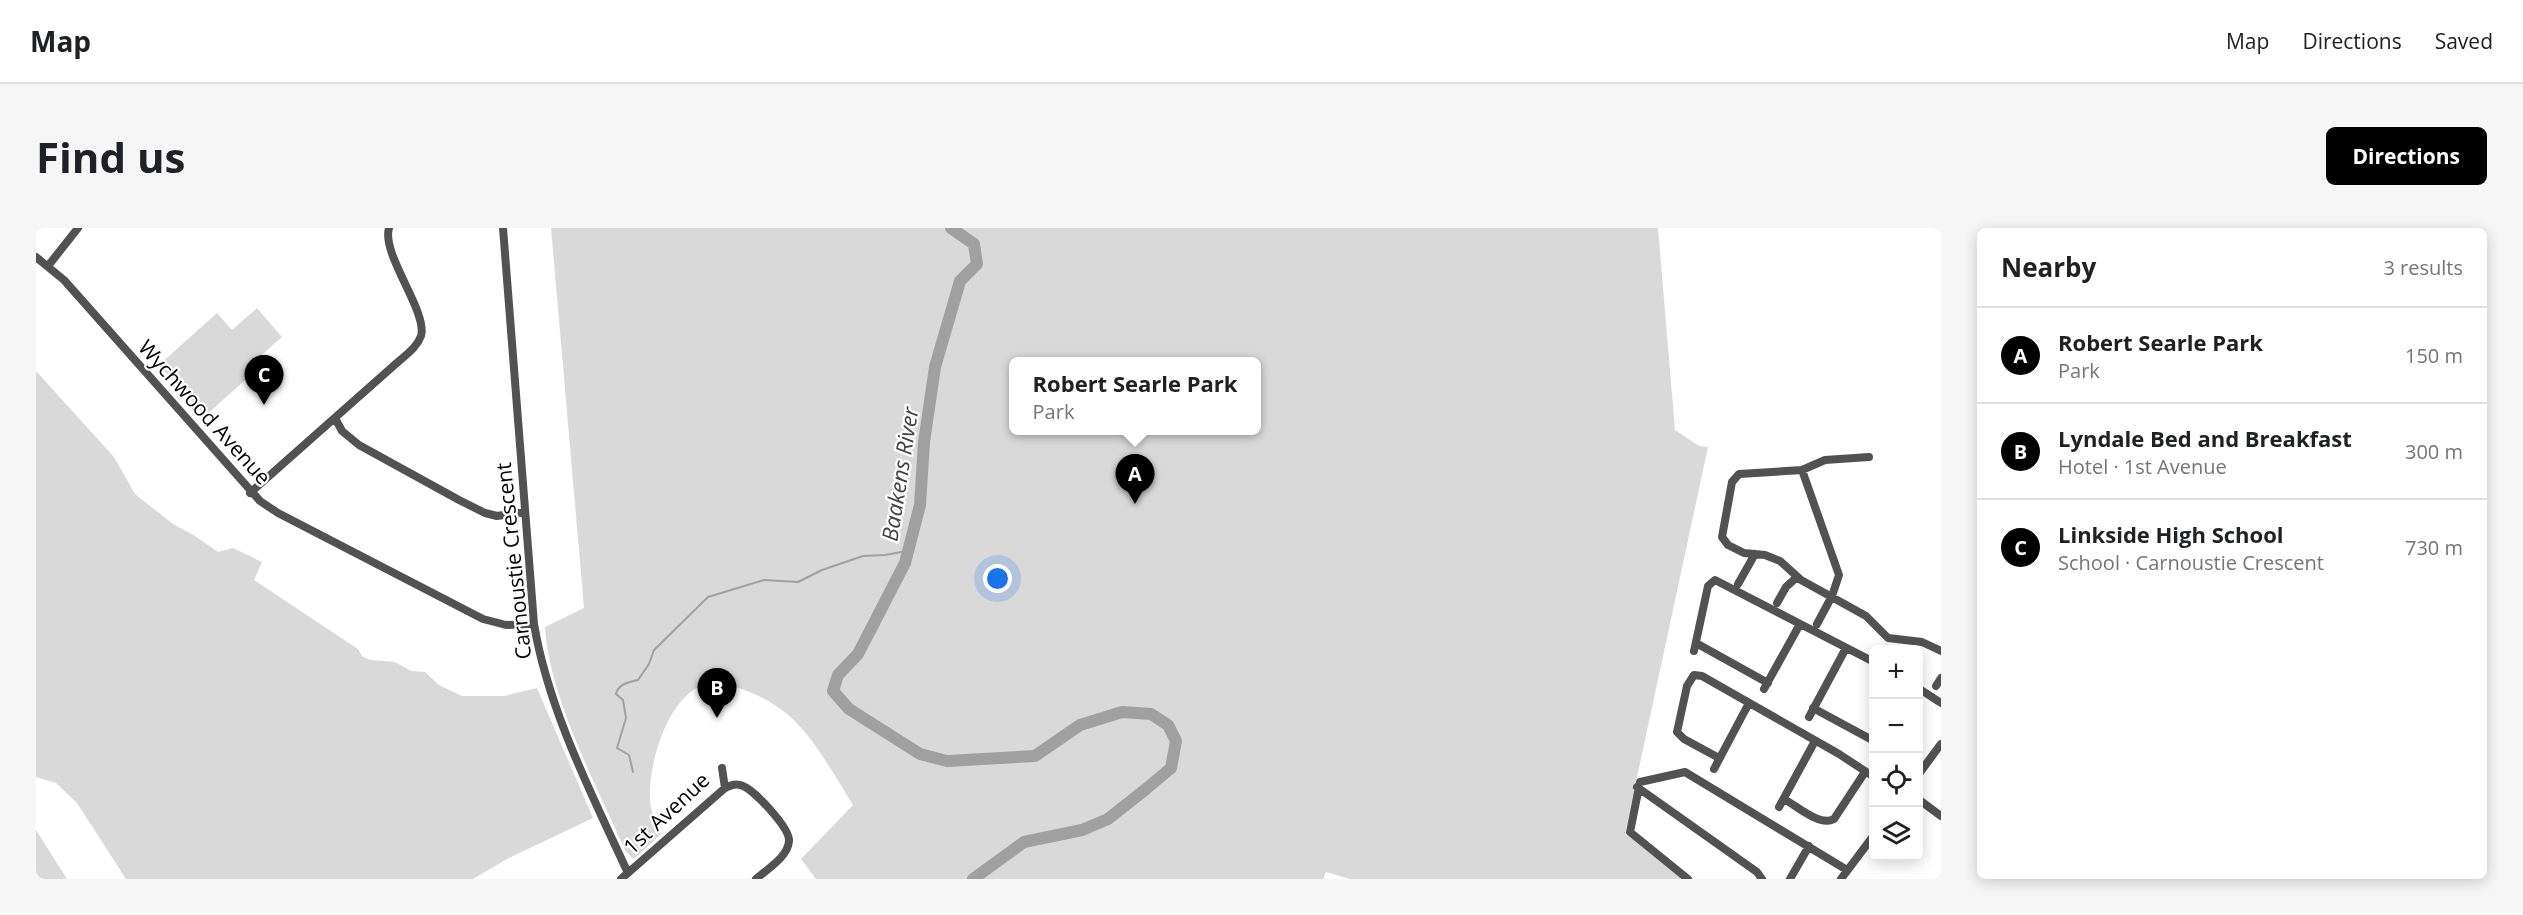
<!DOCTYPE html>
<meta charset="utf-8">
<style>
body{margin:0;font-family:"Open Sans",sans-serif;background:#f6f6f6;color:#202124}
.controls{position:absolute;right:18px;bottom:18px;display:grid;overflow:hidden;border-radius:9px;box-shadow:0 3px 15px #0003}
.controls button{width:54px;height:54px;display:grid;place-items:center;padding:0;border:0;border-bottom:2px solid #e0e0e0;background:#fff;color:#202124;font:30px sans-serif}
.you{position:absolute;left:962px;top:351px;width:21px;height:21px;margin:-15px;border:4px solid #fff;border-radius:50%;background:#1a73e8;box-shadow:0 0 0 9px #1a73e833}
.badge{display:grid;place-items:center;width:39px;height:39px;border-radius:50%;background:#000;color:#fff;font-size:20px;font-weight:700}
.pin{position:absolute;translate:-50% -50px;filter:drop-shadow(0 2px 3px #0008)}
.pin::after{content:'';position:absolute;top:32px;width:21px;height:18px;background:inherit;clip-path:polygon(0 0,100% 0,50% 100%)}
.popup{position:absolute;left:973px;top:129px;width:252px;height:78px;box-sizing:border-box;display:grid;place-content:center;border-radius:9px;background:#fff;filter:drop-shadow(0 2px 4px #0005);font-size:20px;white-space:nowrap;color:#757577}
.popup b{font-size:22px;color:#202124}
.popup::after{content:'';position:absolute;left:50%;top:100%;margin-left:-12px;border:12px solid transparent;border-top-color:#fff}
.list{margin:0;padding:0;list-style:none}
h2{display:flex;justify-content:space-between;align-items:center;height:78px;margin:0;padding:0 24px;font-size:26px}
h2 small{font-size:20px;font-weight:400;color:#757577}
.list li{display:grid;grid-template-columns:39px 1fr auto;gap:18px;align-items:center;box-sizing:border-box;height:96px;padding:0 24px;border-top:2px solid #e0e0e0}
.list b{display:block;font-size:22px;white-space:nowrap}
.list p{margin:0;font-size:20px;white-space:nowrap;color:#757577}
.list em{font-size:20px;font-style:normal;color:#757577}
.icon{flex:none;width:33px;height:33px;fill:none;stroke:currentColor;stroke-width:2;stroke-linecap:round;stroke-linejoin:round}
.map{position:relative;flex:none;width:1905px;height:651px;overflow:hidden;border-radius:9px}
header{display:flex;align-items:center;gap:36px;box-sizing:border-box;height:84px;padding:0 30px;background:#fff;border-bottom:2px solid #e0e0e0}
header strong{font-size:28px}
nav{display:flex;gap:33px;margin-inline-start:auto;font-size:21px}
.intro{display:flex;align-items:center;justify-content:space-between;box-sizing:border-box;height:144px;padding:0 36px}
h1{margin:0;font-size:42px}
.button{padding:15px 27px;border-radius:9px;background:#000;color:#fff;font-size:21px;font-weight:700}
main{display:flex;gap:36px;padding:0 36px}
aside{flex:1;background:#fff;border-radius:9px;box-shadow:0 3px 15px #0003}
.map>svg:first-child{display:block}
.green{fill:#d9d9d9;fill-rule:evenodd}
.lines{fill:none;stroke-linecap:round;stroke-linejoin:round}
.stream{stroke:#a0a0a0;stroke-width:2}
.river{stroke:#a0a0a0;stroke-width:12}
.street{stroke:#525252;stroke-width:8}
.labels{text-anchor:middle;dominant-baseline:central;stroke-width:4.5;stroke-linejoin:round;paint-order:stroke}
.street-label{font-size:21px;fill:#000;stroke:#fff}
.water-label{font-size:22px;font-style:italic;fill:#414141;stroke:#fff}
</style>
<header>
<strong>Map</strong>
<nav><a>Map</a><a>Directions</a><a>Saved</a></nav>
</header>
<div class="intro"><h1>Find us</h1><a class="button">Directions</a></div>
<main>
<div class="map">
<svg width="1905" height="651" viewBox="0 0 1905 651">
<rect width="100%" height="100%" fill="#fff"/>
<path class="green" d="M515,0H1622L1639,202L1663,218L1672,219L1589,605L1647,651H1314L1290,644L1287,651H780L765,631L817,577C798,547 775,503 746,482C731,470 697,455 678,455C633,456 608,544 615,580C617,588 622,597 625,606L598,631L590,624C561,559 513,469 509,399L548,380ZM978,134H1220V202H978Z
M221,80L246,109L221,131L226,137L169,188L123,137L181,85L196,102Z
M0,143L78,229L99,266L137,296L159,308L182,324L197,320L226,334L218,352L322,421L326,428L334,432L359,434L375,443L389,444L403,457L426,468H468L501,460L557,590L471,631L437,651H90L41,575L20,555L0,549Z
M0,602L31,651H0Z"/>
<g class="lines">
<path class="stream" d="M597,544L593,527L581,520L590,490L587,472L580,466C582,456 593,454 602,452L613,436L618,422L672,369L728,352L762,354L786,342L827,328L849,327L871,323"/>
<path class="river" d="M915,0L938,16L941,36L924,53L899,139L888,214L884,277L869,335L822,426L802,447L797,463L813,481L884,526L911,533L999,528L1044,497L1086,484L1115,486L1132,497L1140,513L1135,540L1110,561L1072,591L1046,602L988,614L937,651"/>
<path class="street" d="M467,0L498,396C512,481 556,567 592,645
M0,29L28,52L224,273L242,285L447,391L470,397L498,396
M12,38L42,0
M299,190L306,203L323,217L423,272L449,285L461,288L489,284
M1833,229L1789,232L1766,242L1703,246L1696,254L1686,309L1692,317L1708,325L1729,327L1744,333L1765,352L1830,388L1852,410L1886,414L1905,423
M1766,242L1803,347L1796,368L1781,396
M214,265L363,133C371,126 381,119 385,108C392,84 345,26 353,0
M1702,356L1719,326
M1741,375L1750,359L1761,349
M1660,415L1732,455
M1658,423L1672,358L1679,352L1838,434
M1900,458L1905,450
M1882,460L1905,475
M1728,461L1764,396
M1777,480L1838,513
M1773,489L1810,420
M1683,530L1648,511L1641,504L1651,458L1658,447L1666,448L1803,526L1838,549
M686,540L689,560
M1678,541L1713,475
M1882,547L1905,516
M1601,559L1721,644L1726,651
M1748,571C1761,578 1784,599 1798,591L1829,544
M1882,571L1905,588
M1743,579L1779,513
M585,651L689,560C695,557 700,555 707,558C718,562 754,600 753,613C752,629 731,641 720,651
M1652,651L1594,604L1604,554L1649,544L1811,642
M1754,651L1773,618
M1805,651L1838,607"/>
</g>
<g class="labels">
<g class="street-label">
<text transform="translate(169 184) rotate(48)">Wychwood Avenue</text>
<text transform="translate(477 333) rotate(-96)">Carnoustie Crescent</text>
<text transform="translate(630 585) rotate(-43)">1st Avenue</text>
</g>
<g class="water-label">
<text transform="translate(863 246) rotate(-81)">Baakens River</text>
</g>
</g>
</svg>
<div class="controls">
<button>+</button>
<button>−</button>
<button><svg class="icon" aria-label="locate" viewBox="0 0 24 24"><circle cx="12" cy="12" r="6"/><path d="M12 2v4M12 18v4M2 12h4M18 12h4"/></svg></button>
<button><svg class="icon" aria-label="layers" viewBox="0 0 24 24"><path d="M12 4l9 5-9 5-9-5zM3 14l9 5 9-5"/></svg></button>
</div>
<div class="you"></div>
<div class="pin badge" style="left:1099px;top:276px">A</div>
<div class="popup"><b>Robert Searle Park</b>Park</div>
<div class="pin badge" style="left:681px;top:490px">B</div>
<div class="pin badge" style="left:228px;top:177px">C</div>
</div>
<aside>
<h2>Nearby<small>3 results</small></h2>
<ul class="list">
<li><span class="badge">A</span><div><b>Robert Searle Park</b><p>Park</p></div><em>150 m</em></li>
<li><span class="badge">B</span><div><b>Lyndale Bed and Breakfast</b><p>Hotel · 1st Avenue</p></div><em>300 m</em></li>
<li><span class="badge">C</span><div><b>Linkside High School</b><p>School · Carnoustie Crescent</p></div><em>730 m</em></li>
</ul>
</aside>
</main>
